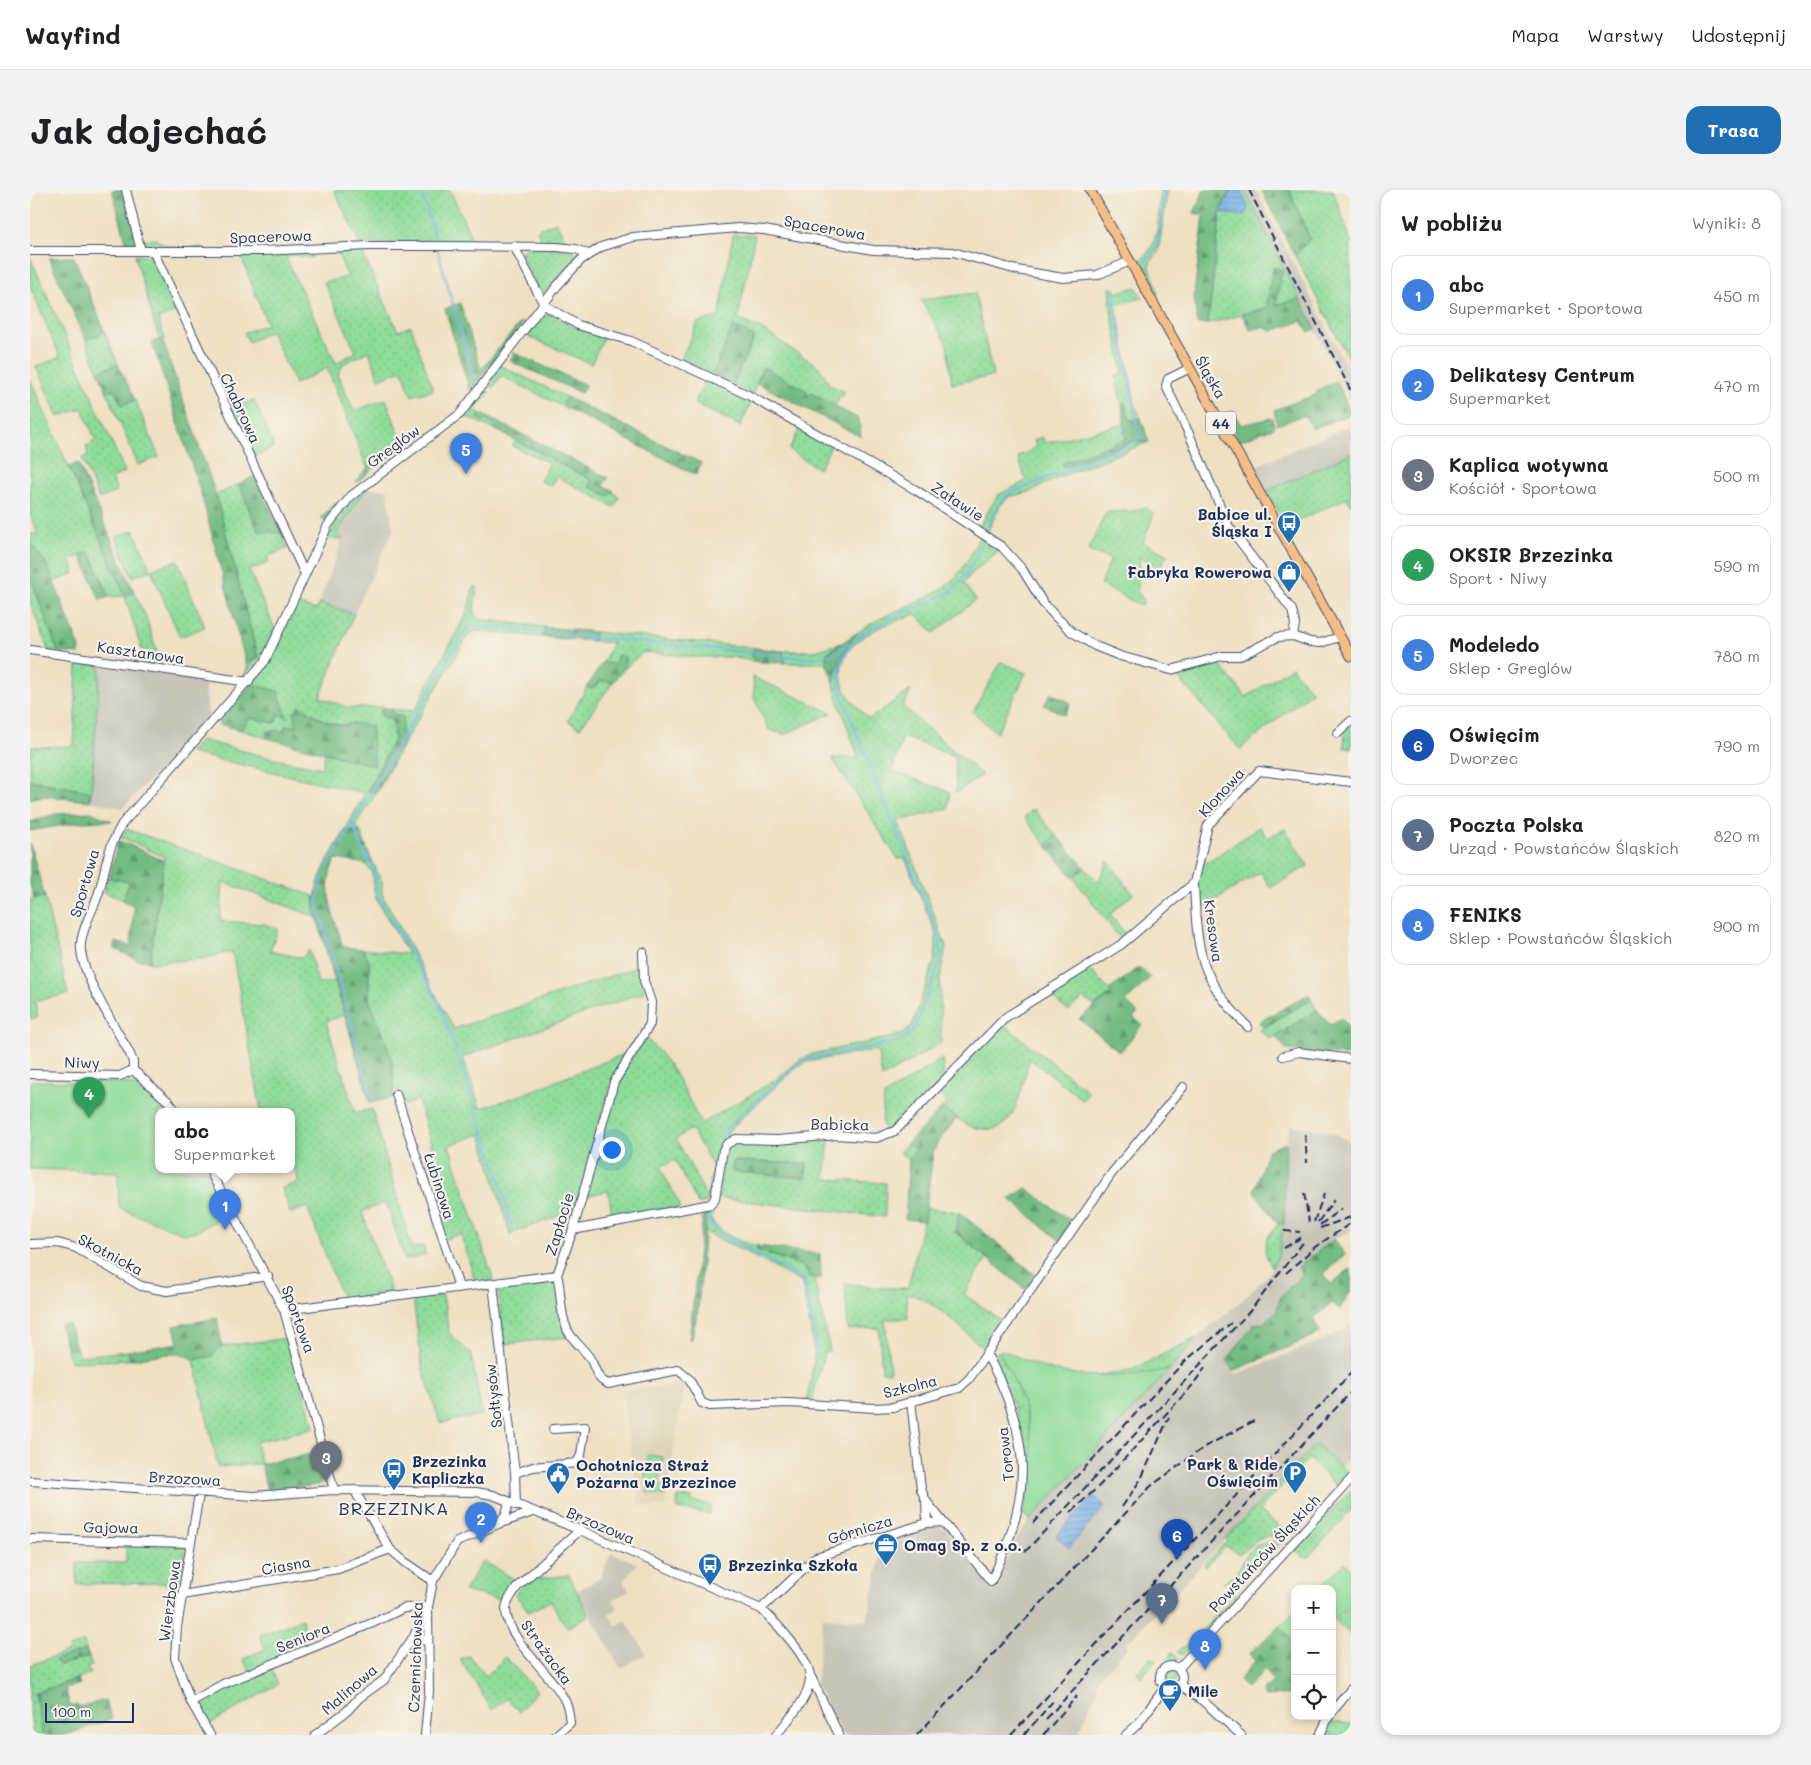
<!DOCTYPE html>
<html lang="pl">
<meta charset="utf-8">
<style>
body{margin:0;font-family:Mali,sans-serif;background:#f2f2f2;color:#202124}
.controls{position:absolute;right:15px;bottom:15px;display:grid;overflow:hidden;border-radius:10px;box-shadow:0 2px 8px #0003}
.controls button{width:45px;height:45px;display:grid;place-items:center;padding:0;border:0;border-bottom:1px solid #e0e0e0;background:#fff;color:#202124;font:25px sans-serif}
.scale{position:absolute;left:15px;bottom:12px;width:89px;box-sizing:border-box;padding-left:5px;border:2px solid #1b2f5e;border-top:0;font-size:14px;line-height:18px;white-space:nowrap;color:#1b2f5e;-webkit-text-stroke:4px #f7f3e8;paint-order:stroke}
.you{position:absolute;left:581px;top:959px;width:18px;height:18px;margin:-12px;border:4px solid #fff;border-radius:50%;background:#1a73e8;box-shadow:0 0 0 8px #1a73e833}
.badge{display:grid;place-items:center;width:32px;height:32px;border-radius:50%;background:#1f6fb2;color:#fff;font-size:16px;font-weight:700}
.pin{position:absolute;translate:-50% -41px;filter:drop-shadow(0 1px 2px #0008)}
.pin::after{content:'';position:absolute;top:26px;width:18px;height:15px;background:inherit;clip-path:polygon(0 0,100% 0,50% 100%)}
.popup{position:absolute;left:125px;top:918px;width:140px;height:65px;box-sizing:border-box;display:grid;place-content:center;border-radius:10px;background:#fff;filter:drop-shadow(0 1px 4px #0005);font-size:16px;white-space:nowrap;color:#757577}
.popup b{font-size:19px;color:#202124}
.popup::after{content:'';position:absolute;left:50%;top:100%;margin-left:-10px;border:10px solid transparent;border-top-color:#fff}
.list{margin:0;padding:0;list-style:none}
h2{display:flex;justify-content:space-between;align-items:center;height:65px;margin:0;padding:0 20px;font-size:21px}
h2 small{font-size:16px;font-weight:400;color:#757577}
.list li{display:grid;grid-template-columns:32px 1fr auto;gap:15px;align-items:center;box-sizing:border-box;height:80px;margin:0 10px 10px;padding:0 10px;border:1px solid #e0e0e0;border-radius:15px}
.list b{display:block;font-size:19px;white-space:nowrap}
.list p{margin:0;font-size:16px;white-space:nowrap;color:#757577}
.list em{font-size:16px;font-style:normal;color:#757577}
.icon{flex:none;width:28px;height:28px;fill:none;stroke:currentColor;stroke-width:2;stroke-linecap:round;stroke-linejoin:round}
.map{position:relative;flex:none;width:1321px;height:1545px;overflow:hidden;border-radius:15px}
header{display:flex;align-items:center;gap:30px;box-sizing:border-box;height:70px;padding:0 25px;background:#fff;border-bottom:1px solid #e0e0e0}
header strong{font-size:24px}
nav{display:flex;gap:28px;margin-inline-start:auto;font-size:18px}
.intro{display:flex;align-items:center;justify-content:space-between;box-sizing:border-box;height:120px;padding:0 30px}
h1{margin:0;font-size:35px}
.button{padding:12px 22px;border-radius:15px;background:#1f6fb2;color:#fff;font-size:18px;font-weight:700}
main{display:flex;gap:30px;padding:0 30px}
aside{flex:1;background:#fff;border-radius:15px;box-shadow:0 2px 8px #0003}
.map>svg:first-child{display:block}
.built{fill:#ddd3b6}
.industrial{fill:#c7c4b8}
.grass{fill:url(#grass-dots);stroke:#54867c;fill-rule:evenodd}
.forest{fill:url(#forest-firs);stroke:#467670}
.park{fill:url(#park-tufts);stroke:#54867c}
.garden{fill:#8edc9a;stroke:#54867c}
.water{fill:url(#water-rules);stroke:#4b71a4}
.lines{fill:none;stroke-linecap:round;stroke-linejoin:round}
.stream{stroke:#7bb3eb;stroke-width:2}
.minor-casing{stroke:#3b4a6d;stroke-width:10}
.major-casing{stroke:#3b4a6d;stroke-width:11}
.minor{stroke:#fff;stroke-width:8}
.major{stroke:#f5be86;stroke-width:9}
.rail{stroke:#1b2f5e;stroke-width:2;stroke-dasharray:8 4;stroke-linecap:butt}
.labels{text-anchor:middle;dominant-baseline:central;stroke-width:4.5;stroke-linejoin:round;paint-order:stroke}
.shield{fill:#f7f3e8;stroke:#5d6a87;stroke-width:1}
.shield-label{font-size:14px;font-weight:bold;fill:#1b2f5e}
.street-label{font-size:15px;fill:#1b2f5e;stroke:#f7f3e8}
.poi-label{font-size:15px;font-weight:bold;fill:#1b2f5e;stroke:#f7f3e8;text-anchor:start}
.quarter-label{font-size:18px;letter-spacing:1px;fill:#1b2f5e;stroke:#f7f3e8}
</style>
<header>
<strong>Wayfind</strong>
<nav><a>Mapa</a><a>Warstwy</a><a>Udostępnij</a></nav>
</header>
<div class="intro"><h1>Jak dojechać</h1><a class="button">Trasa</a></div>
<main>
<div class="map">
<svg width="1321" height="1545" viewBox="0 0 1321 1545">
<defs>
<pattern id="grass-dots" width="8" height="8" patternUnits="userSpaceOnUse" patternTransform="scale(1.25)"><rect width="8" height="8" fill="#8edc9a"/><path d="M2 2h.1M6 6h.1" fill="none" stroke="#7abd87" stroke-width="1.8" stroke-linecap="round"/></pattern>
<pattern id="forest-firs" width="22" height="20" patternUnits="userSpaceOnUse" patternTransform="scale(1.25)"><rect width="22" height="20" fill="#72bc82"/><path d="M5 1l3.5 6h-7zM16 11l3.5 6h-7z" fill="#5d996e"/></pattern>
<pattern id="park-tufts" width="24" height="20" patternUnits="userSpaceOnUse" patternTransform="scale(1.25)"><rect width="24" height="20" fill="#8edc9a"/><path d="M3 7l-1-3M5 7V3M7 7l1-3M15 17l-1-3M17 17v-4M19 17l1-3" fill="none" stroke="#7abd87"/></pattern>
<pattern id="water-rules" width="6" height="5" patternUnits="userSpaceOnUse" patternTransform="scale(1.25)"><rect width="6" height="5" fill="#7bb3eb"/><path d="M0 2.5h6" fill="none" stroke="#6492c2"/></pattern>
</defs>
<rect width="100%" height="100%" fill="#f7f3e8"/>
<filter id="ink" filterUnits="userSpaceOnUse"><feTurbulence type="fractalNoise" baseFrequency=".02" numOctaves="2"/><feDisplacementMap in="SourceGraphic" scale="10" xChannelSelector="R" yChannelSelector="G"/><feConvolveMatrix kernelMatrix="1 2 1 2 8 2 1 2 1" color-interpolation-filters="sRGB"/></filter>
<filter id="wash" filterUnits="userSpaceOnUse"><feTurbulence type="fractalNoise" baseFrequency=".0096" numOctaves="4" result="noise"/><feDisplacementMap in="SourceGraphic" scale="20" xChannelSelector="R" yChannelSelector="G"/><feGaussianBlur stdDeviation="1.12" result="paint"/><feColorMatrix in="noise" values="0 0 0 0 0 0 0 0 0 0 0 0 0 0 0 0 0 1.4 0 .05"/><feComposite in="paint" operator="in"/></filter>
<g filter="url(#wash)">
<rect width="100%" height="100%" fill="#efe0c2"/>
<path class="built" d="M654,1194L635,1316H609L592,1201Z"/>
<path class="industrial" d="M1215,0H1226L1321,186V210Z
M1321,235V263L1237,301L1224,277Z
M336,299H357L363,340L324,424L289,413L312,350L307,342Z
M70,476L174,487L179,530L92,618L60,611Z
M1260,935L1301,942L1321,952V1041L1304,1049L1268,1078L1273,1084L1250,1107L1247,1120L1197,1170L1206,1184L1286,1153L1314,1140L1321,1133V1266L1311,1277L1286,1254L1255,1286L1096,1454L1098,1457L1065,1493L1068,1498L1048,1545H813L786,1495L793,1427L837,1431L854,1350L906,1333L916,1340L963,1400L983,1354L1000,1330L1140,1179L1166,1148L1214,1109L1239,1084L1249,1064L1253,1038L1256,953Z
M581,1363L607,1373L593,1391L599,1401L583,1410L588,1418L579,1424L586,1436L596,1430L616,1464L591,1479L547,1401L570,1388Z"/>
<path class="grass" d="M304,0H420L443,51L330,54Z
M1131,0H1138L1128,63L1120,72V77L1128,103L1126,105L1108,72C1131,57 1128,25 1131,0Z
M1200,0H1215L1270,109L1246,115L1252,80L1236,118L1178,134L1191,18Z
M1259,0H1303L1321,51V173L1265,66L1280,49Z
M526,32L538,55L512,52L507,40Z
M703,45H725L708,129L733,140L789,177L800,195L815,202L804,216L733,177L722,205L703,194L724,148L703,136L683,184L651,169L668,132L689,127Z
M126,49C139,60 156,58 173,57L174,60L116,58L114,50Z
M496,58H526L547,62L548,65L516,102H509L491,66L492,61Z
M306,60H331L368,141L381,136L403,200L382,206L372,180L349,189L339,161L313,174L308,185L324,221L356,209L373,255L354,266L338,280L297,178L265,194L241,141L219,152L214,143L237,134L211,66L280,61L282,68L263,65L256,68L306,173L326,162L294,92L318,87Z
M105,65L122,66L147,121L128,129L135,149L129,150Z
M0,67L95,282L82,288L87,301L69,309L52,268L58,265L56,256L66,251L52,218L28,227L6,177L30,167L0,96Z
M1106,97L1112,108L1086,115L1106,217L1111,228L1100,231L1095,213L1092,215L1085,185L1093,183L1081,119L1080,98H1084L1086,103Z
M945,103L963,186L922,194L917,154L891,110Z
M517,123L542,136L571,146L573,149L561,174L497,146Z
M75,142L88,174L68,181L56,150Z
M471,176L536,207L532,216L471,186L463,198L458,193Z
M677,188L722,211L710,236L664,213Z
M0,189L95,405L104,402L116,427L131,476L116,474L95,406L79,407L60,362L40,370L45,383L24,392L16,373L0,355V344H8L0,324Z
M453,199L460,202L444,220L450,223L449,228L464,234L466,240L434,226V222Z
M84,200L92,215L105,210L129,267L108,275L77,202Z
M224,210L244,257L221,268L200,219Z
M1094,234L1096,249L1033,273V277L1100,252H1119L1034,285L999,302L979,307L970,316L957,343L948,338L968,305L996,291L988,267L1006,257L1004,250L1012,247L1016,253Z
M771,236L802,254L789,279L759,260Z
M486,251L562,290L560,296L578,306L582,302L590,307L584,317L526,286L522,296L510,291L520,273L482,256Z
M1321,263V315L1317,308L1256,336L1237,301Z
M209,294L228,341L251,343L258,358L237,367L239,373L219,380L245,439L233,463L214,486L217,479L216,474L228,467L186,305Z
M336,299L307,342L312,350L298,348C308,329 318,312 336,299Z
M1115,317L1124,324L1113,352L1137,365L1130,378L1110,367L1107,401L1114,411L1111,416L1070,394L1081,369L1058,361L1076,322L1103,321Z
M104,340L121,380L147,370L175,437L150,447L121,380L102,387L86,347Z
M950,345L971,359L940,385L934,394L946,410L904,443L886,424C856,434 801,451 813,495C816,506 831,520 839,529L881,500L873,517L952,585L926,603L925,566L873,547L862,581L920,602L918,619L868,631L916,756L910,791L911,853L852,888L848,864L845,860L776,872L768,876L699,940L692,959L682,1011L668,1014L645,970L630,977L651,1017L583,1030L578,1001L556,1006L586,894L615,848C640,868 657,905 671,934L744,891L771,869L783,864L862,847L874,843L882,836L905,769L906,752L905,742L875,668L868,669L802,568H829C824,553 804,505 804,492C805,430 874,425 913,398C932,384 941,366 950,345ZM661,939L683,976L677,1007L646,949Z
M0,386L28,462L18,460L0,412Z
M443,397H447L444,423L448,429L515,437L512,447L448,441L439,444L376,549L371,546L361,519L384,521L438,421Z
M289,413L324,424L290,507L319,518L352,517L350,525L363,531L364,549L338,601L347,602L326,636L330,641H315L335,603L160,563L171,550L244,569L292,578L295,563L345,575L323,533C304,540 287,526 270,516L267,536L254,541H237V548L211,540L220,528L245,533L249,524L256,526L221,494L239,474L267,414L286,420Z
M565,442L725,458L720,464L727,472L702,467H664L613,462L595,478L594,467L585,475L573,472L583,453L563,451Z
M811,453L796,464V473H755L753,461H785Z
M1186,470L1216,507L1262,477L1282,502L1210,559L1144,483Z
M47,472L70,476L61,602L0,590V557L44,556Z
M971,472L996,483L967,543L943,522Z
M723,487L802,523L755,544L739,540L724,508Z
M571,491L583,492L550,538L538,531L557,497L562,499Z
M1321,528V558H1314L1315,534Z
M1004,619L1026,645L1016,655L994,627Z
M1230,637L1237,648L1255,639L1278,676L1240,698L1231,682L1170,719L1166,695L1171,676Z
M97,639L284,706L286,727L193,692L190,731L234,734L248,739L240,761L272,768L279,760L288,794L305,791L315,825L296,831L325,923L342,919L382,1058L393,1056L396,1065L375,1070L356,1012L332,1022L361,1102L313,1110L277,1017L260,1023L252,998L269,992L261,969V921H231L203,766L201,762L170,769L120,773L134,667L91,647Z
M342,671L352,691V704L424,839L610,776L614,802L433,867L450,918L486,907L599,862L580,897L545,1020L480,1044L451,944L419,955L464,1091L445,1092L431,1044L415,1049L402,1006L415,1002L388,910L374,915L371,905L363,897V875L353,843L339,811V772L333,759L378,764L345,707L342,682L335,674Z
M1078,671L1103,704L1080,724L1097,746L1092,751L1043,687L1055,678L1068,692Z
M79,688L100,692L93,710L74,702Z
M15,707L38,804L5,811L8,827L0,829V709Z
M1060,780L1082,803L1064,816L1053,808L1038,821L1019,805Z
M1281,809L1287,820L1241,849L1230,840Z
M973,834L1059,902L1053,910L1000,869C991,893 988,945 953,939C948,938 942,938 938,935C929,930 921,924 912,918L917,913L907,902Z
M912,869L914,889L865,940L855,943L852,932L854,906Z
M799,948L795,989L856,993L855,1027L688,1008L695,960L708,951ZM703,971L776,974V988L703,982Z
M877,954L886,959L879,969L869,962Z
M684,1015L681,1030C693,1045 709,1052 727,1056V1060L772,1076L780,1087L784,1088L800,1161L794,1163L782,1211L777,1210L785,1165L772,1093L708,1058L675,1042L676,1024H673L672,1020Z
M896,1018L929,1022L925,1042L957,1068L934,1104L973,1132L954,1159C934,1142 902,1106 876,1104L878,1128L855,1130L860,1182H852L849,1138L818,1140L815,1093L851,1098H878Z
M1248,1034H1254L1253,1038L1249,1064L1242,1077C1231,1058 1234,1051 1248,1034Z
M524,1090L538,1147L475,1154L468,1102L469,1097Z
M413,1105L419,1143L441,1164L452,1225L410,1233L392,1176L383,1108Z
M259,1148L284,1238L226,1252L231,1274L188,1277L164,1170L182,1166L192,1156Z
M1166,1148L1140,1179L1105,1186H1067L1104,1179Z
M46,1158L49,1166L98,1161L100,1170L40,1172L37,1159Z
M969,1162C996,1208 1010,1252 998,1305L993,1307C1004,1258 981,1207 961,1164Z
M1286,1254L1317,1282L1305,1295L1279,1268L1229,1320L1259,1345L1254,1350C1238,1338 1221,1355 1209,1364L1196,1356L1176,1377L1174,1375L1197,1351L1195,1349Z
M1321,1300V1321L1316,1326L1305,1316Z
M1304,1317L1315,1328L1278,1367H1273L1265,1359Z
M1243,1351L1250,1354L1230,1375L1193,1393C1198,1388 1210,1379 1213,1372C1218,1358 1228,1354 1243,1351Z
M96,1354L156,1356L150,1393L47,1394V1373H96Z
M453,1371L489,1392L475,1411L434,1401Z
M539,1385L559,1426L537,1438L520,1411L499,1422L485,1404L497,1390Z
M1207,1403L1206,1409L1153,1465L1147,1462L1164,1449Z
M1321,1416V1446L1306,1431Z
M272,1429L276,1447L255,1455V1468L219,1481L213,1469L235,1459L230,1445Z
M54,1452L56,1460L25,1470L29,1475L59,1467L62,1476L57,1477L60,1484L5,1503L12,1545H3L0,1520V1475L40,1461L39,1458Z
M1142,1462L1150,1469L1135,1475Z
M439,1466L456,1486L475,1467L507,1501L489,1522L477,1508L462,1520L430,1469Z
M241,1477L248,1494L179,1535L166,1516L168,1512L192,1497Z
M1135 1487a6 6 0 1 1 12 0a6 6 0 1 1-12 0Z
M1302,1532L1321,1534V1545H1296Z"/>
<path class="forest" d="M82,0H93L108,54L97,55Z
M1174,0H1200L1191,18L1178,134H1167L1164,104L1174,25L1164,23Z
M1259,0L1280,49L1265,66L1232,1Z
M44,67L75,142L56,150L19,68Z
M1243,77L1252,80L1246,115L1270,109L1286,139L1278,142L1272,131L1242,141L1233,137L1220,140L1212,124L1236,118Z
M430,113L451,180L489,134L494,132L440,201L415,119Z
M703,136L724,147L703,194L683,184Z
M132,149L186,305L228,468L216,474L172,307L122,152Z
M484,163L556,195L551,203L480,171Z
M88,174L105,210L92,215L84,200L77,202L68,181Z
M733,177L829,229L831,247L727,193Z
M1307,191L1321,224L1282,239L1275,225L1247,235L1244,220L1287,204V200Z
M536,207L671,273L666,285L532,216Z
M1095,212L1100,230L1111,228L1119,252H1100L1033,277V273L1096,249L1092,215Z
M1203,221L1211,235L1242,228L1245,237L1209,251L1194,225Z
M450,223L578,288L573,295L584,301L578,306L560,297L561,290L466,240L464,234L448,228Z
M373,255L374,258L352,272L326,293C330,280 360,262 373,255Z
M48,273L104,402L95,406L39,277Z
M225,286L251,343L228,341L209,294Z
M304,313L308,315L297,332L291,329Z
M1,354L16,373L50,458L49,464L28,462L0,386Z
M60,362L79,407L70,410L51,366Z
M515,437L565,442L563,451L512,447Z
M828,442C815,458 807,472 804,493L796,473V464Z
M725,458L753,461L755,473L727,472L720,464Z
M587,465L595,467V478L583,492L571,491L562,499L557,497L573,472L585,475Z
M221,494L248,501L257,527L249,524L245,533L220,528L211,540L188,534Z
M1021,503L1041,513L1035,525L1014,515Z
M270,516L295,531L313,536L323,533L341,536L345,576L237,548V541H254L255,536H267L264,523Z
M352,517L361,519L364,524L374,527L371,545L376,549L347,602L338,601L364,549L363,531L350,525Z
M0,590L61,602L60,611L13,606L0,609Z
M60,622L82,631L51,632L0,641V632L25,624Z
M315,641H330L342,671L335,674L306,669C289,696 305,729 313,757L333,759L339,772V811L353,843L363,875L364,907L340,913L285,721C283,690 300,666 315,641Z
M1026,645L1055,678L1043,687L1016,655Z
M91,651L134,671L120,771L108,770L83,758L85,752L101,756L104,716L93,710L99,692L79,688L88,652Z
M0,654L15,707L4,709L0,695Z
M1109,777L1121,787L1096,812L1108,823L1103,827L1112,835L1090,862L1049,829L1082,803L1079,800Z
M1279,804L1281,809L1233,837L1229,832Z
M1287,820L1300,835L1311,828L1321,841V866L1257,860L1245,846Z
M912,918L927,928L907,953L903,963L894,1031L875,1029L879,969L886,960L877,954Z
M1256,953L1254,1034H1248L1224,1001L1238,960Z
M703,971L777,974L776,988L703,982Z
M996,998L1042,1032L1030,1051L980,1009Z
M929,1022L1006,1085L996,1100L925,1042Z
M673,1024H676L668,1119L662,1149L659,1150Z
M1304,1049L1315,1065L1293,1084L1301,1094L1321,1078V1100L1310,1119L1302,1113L1283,1129L1291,1143L1203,1181L1197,1170L1224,1134L1234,1133L1247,1120L1250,1107L1273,1084L1268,1077Z
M727,1056L790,1064L791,1089L780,1087L772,1076L727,1060Z
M187,1128L192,1156L182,1166L164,1170C148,1158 118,1167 100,1170L98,1161L148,1153L144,1136Z
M39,1134L46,1158L37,1159L30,1135Z
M291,1262L296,1285L289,1295L237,1301L231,1274Z
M1250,1436L1265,1453V1481L1257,1484L1264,1504L1234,1506L1232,1501L1244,1491L1235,1479L1217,1498L1209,1490L1225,1471L1220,1463Z
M56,1460L59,1467L29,1475L25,1470Z
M48,1489L50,1494L35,1498L40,1516L47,1514L50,1517L75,1510L82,1529L35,1545H12L5,1503Z"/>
<path class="park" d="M648,1307L662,1308L661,1311L681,1315L680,1324L647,1319Z"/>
<path class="garden" d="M4,891L92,893L115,897L140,921H129V979H176L196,1025L169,1040L155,1044L89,1018L88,982L0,979V892Z
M972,1160C988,1166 1005,1176 1022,1180C1062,1189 1100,1187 1140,1179L1000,1330L993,1324C1008,1258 1003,1220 969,1162Z
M618,1265L633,1267L629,1292L615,1289Z
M618,1294L635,1297L634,1305L617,1303Z
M1315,1373L1321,1379V1414L1302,1431V1399H1288Z
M1265,1421V1453L1250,1436Z
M1121,1467L1126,1471L1111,1487L1107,1483Z"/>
<path class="water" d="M1202,0H1211L1218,18L1214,26L1193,23V16Z
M1064,1306L1075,1316L1039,1358L1026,1346Z"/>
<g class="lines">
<path class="stream" d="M391,0L405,48
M408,61L444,189
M1112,74C1134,59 1131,25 1135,0
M956,340C962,325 966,314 980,303L1107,251L1109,247L1083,102
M296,676L324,631
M292,687L287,713L342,909
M357,723L348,706L344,679L333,661L324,639V631L436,439L444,436L776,468C794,468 806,464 821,453
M359,726L409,813L468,983L482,1039
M680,1009L690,954L695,939L766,876L775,870L869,851L876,846L885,838L911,769L910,749L809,499C809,491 808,480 811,472C824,432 885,424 917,403C935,391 946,370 953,350
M679,1019L678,1032L690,1044L774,1090L787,1159"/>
</g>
</g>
<g filter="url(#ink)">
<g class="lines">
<g class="minor-casing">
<path id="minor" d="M96,0L111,61
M484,56L514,115L548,135L601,151L718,205L886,300L972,357L992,379L1013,413L1026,427L1042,442L1065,456L1090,466L1141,480L1192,466H1210L1248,447L1263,446L1280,452L1290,453L1310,447
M0,61H232L339,56H414L527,57L546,59L558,64
M124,63L275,384
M1160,178L1138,189L1136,196L1160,246L1199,337L1262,420L1265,434L1263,446
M0,460L219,492
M1308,543L1321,531
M1164,693C1167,761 1168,787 1218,837
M1253,866L1269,862L1321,869
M103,880V872L100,864C86,837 48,782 51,753C53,735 64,719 69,702C77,674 77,659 92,634L235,471L298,335L321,306L430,224L527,96L551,70L571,57L603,47L708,38L734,40L843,60L923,62L987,80L1033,88L1067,85L1100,71
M103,880L139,912L146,921
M0,884L90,886L103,880
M366,904L429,1097
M179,979L254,1120L304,1300
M543,1040L681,1014L685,1008L693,960L697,954L706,949L748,950L808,945L846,948L865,941L976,827L1092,754L1164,693L1178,635L1229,581L1321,592
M0,1054L28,1053L46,1058L111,1096L137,1101L238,1086
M527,1085C532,1102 529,1122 537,1139C542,1151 554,1158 561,1170C566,1180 567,1190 578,1194L648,1180L659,1189L672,1213L680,1216L758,1213L845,1218L863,1217L929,1198L939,1189L1082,983L1153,897
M527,1085L543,1040L584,892L620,834L621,812L614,791L613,762
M463,1094L485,1283L486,1315
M254,1120L527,1085
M485,1283L503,1277L547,1273L551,1265L555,1237L523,1239
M0,1291L224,1306L304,1300L446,1302L463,1305L550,1340L731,1419C745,1432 781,1469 780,1488C779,1509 758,1530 746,1545
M324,1300L360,1359L375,1372L403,1391
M169,1304L147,1437L145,1468L161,1512L180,1545
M896,1311L913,1332
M897,1333L913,1332L961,1391C1004,1305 1002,1247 956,1163
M468,1334L476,1324L479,1312
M0,1349L161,1353
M152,1405L308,1379L360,1359
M731,1419L786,1367L897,1333L896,1311L891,1299L881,1211
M384,1446L397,1418
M1130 1487a11 11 0 1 1 22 0a11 11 0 1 1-22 0Z
M1148,1479L1321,1289
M781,1487L809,1545
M1149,1494L1173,1511L1211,1545
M161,1512L193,1494L345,1432L374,1418L398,1417
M1302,1522L1321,1499
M285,1545L317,1521L329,1508L354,1490L384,1446L398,1452
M395,1545L399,1502L398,1417L403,1391L427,1352L468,1334L503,1322
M526,1545L540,1533C539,1525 539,1518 535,1511C523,1484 477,1451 476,1420C476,1411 483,1403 488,1396L550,1340
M1096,1545L1108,1534L1136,1496
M1290,1545L1299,1526"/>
</g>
<g class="major-casing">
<path id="major" d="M1060,0L1321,466"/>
</g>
<use href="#minor" class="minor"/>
<use href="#major" class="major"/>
<path class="rail" d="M1219,0L1321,201
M1275,945L1277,973
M1274,1003L1279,1032
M1284,1032L1294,1004
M1288,1032L1304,1010
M1290,1035L1312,1018
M1290,1038L1321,1027
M1254,1041L1270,1042
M1254,1058L1272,1047
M1256,1083L1285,1057L1321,1033
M1092,1317L1111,1289L1139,1227
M1041,1322L1070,1295L1161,1197L1175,1178
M1003,1333L1154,1172L1201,1133
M995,1362L1220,1121L1275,1050
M1016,1529L1321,1202
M887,1545L1121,1296L1176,1256L1224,1231
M981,1545L1321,1183
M994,1545L1024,1510
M1013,1545L1047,1506"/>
</g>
</g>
<defs>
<g id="bus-pin" transform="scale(1.25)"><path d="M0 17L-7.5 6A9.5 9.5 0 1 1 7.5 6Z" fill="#1f6fb2" stroke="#f7f3e8"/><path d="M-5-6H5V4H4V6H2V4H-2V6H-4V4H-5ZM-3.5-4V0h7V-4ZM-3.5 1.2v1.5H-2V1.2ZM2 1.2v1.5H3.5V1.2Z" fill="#fff"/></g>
<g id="shop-pin" transform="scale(1.25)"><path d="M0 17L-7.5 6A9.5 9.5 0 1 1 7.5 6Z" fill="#1f6fb2" stroke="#f7f3e8"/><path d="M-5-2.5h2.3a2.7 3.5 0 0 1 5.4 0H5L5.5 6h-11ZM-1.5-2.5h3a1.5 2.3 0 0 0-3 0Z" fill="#fff"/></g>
<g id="parking-pin" transform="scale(1.25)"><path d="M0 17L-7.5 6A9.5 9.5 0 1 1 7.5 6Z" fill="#1f6fb2" stroke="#f7f3e8"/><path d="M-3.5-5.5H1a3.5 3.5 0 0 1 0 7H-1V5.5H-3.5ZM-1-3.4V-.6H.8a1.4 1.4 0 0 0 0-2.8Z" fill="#fff"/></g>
<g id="civic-pin" transform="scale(1.25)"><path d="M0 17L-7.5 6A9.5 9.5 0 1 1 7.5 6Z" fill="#1f6fb2" stroke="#f7f3e8"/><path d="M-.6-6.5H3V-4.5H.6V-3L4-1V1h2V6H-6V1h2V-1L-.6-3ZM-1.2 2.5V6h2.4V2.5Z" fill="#fff"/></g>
<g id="office-pin" transform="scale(1.25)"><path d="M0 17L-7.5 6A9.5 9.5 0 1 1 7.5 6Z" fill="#1f6fb2" stroke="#f7f3e8"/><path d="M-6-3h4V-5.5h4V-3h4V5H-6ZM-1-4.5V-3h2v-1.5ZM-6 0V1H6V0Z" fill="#fff"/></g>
<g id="cafe-pin" transform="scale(1.25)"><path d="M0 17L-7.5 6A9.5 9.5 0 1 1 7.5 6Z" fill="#1f6fb2" stroke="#f7f3e8"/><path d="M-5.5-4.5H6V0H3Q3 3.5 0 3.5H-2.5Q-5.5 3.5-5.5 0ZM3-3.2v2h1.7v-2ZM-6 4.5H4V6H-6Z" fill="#fff"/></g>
</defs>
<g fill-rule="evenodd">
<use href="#bus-pin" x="1259" y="333"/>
<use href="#shop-pin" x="1259" y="382"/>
<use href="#bus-pin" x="364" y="1280"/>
<use href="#parking-pin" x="1265" y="1283"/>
<use href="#civic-pin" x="528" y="1284"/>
<use href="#office-pin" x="856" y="1355"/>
<use href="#bus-pin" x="680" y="1375"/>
<use href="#cafe-pin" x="1140" y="1501"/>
</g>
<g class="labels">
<rect class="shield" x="1176" y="221.5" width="30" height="23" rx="4"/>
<g class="shield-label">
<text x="1191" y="233">44</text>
</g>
<g class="street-label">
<text transform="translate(795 37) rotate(10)">Spacerowa</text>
<text transform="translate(241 46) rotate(-2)">Spacerowa</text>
<text transform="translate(1181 187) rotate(60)">Śląska</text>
<text transform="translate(211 218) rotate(65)">Chabrowa</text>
<text transform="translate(363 256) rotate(-36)">Greglów</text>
<text transform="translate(928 311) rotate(33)">Załawie</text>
<text transform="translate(111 462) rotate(8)">Kasztanowa</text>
<text transform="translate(1191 602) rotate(-48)">Klonowa</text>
<text transform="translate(54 693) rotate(-74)">Sportowa</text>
<text transform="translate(1184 741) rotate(82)">Kresowa</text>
<text transform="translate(52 872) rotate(1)">Niwy</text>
<text transform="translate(810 934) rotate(1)">Babicka</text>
<text transform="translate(410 996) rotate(72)">Łubinowa</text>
<text transform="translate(529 1034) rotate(-73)">Zapłocie</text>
<text transform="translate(81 1064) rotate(28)">Skotnicka</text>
<text transform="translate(269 1129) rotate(70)">Sportowa</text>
<text transform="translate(880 1196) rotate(-14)">Szkolna</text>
<text transform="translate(463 1206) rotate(-96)">Sołtysów</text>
<text transform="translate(975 1264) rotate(-97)">Torowa</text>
<text transform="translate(155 1288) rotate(3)">Brzozowa</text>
<text transform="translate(571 1335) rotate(23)">Brzozowa</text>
<text transform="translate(81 1337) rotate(1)">Gajowa</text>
<text transform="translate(830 1339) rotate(-17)">Górnicza</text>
<text transform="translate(1234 1363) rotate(-47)">Powstańców Śląskich</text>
<text transform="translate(256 1375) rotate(-10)">Ciasna</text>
<text transform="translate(139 1411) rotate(-82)">Wierzbowa</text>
<text transform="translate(273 1447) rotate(-22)">Seniora</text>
<text transform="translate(517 1462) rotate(54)">Strażacka</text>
<text transform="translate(385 1467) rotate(-88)">Czernichowska</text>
<text transform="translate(319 1499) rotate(-41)">Malinowa</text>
</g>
<g class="poi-label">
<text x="1242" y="324" text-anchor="end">Babice ul.<tspan x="1242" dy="17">Śląska I</tspan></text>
<text x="1242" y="382" text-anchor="end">Fabryka Rowerowa</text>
<text x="382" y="1271">Brzezinka<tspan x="382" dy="17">Kapliczka</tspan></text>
<text x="1248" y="1274" text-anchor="end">Park &amp; Ride<tspan x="1248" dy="17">Oświęcim</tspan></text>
<text x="546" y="1275">Ochotnicza Straż<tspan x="546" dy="17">Pożarna w Brzezince</tspan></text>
<text x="874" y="1355">Omag Sp. z o.o.</text>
<text x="698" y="1375">Brzezinka Szkoła</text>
<text x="1158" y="1501">Mile</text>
</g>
<g class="quarter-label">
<text x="364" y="1318">BRZEZINKA</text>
</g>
</g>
</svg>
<div class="controls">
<button>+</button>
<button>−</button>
<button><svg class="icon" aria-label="locate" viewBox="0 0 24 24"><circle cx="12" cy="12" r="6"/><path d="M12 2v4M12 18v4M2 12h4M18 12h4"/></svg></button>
</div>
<div class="scale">100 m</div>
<div class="you"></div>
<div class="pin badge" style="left:195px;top:1040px;background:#3f7fe0">1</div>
<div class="popup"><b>abc</b>Supermarket</div>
<div class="pin badge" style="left:451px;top:1353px;background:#3f7fe0">2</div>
<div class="pin badge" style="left:296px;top:1292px;background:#6b7280">3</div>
<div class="pin badge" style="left:59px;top:928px;background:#2e9e5b">4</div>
<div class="pin badge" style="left:436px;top:284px;background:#3f7fe0">5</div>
<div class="pin badge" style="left:1147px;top:1370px;background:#1a4fb4">6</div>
<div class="pin badge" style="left:1132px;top:1434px;background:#5c6f8a">7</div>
<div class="pin badge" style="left:1175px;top:1480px;background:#3f7fe0">8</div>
</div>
<aside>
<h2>W pobliżu<small>Wyniki: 8</small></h2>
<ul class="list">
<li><span class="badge" style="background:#3f7fe0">1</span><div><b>abc</b><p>Supermarket · Sportowa</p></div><em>450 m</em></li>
<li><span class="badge" style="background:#3f7fe0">2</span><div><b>Delikatesy Centrum</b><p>Supermarket</p></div><em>470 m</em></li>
<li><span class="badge" style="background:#6b7280">3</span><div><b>Kaplica wotywna</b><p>Kościół · Sportowa</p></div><em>500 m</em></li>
<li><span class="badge" style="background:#2e9e5b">4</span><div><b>OKSIR Brzezinka</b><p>Sport · Niwy</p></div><em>590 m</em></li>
<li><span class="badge" style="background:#3f7fe0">5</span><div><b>Modeledo</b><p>Sklep · Greglów</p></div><em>780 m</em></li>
<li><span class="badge" style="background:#1a4fb4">6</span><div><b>Oświęcim</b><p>Dworzec</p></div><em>790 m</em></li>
<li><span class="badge" style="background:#5c6f8a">7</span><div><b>Poczta Polska</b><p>Urząd · Powstańców Śląskich</p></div><em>820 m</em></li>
<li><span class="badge" style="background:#3f7fe0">8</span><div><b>FENIKS</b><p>Sklep · Powstańców Śląskich</p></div><em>900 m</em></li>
</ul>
</aside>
</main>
